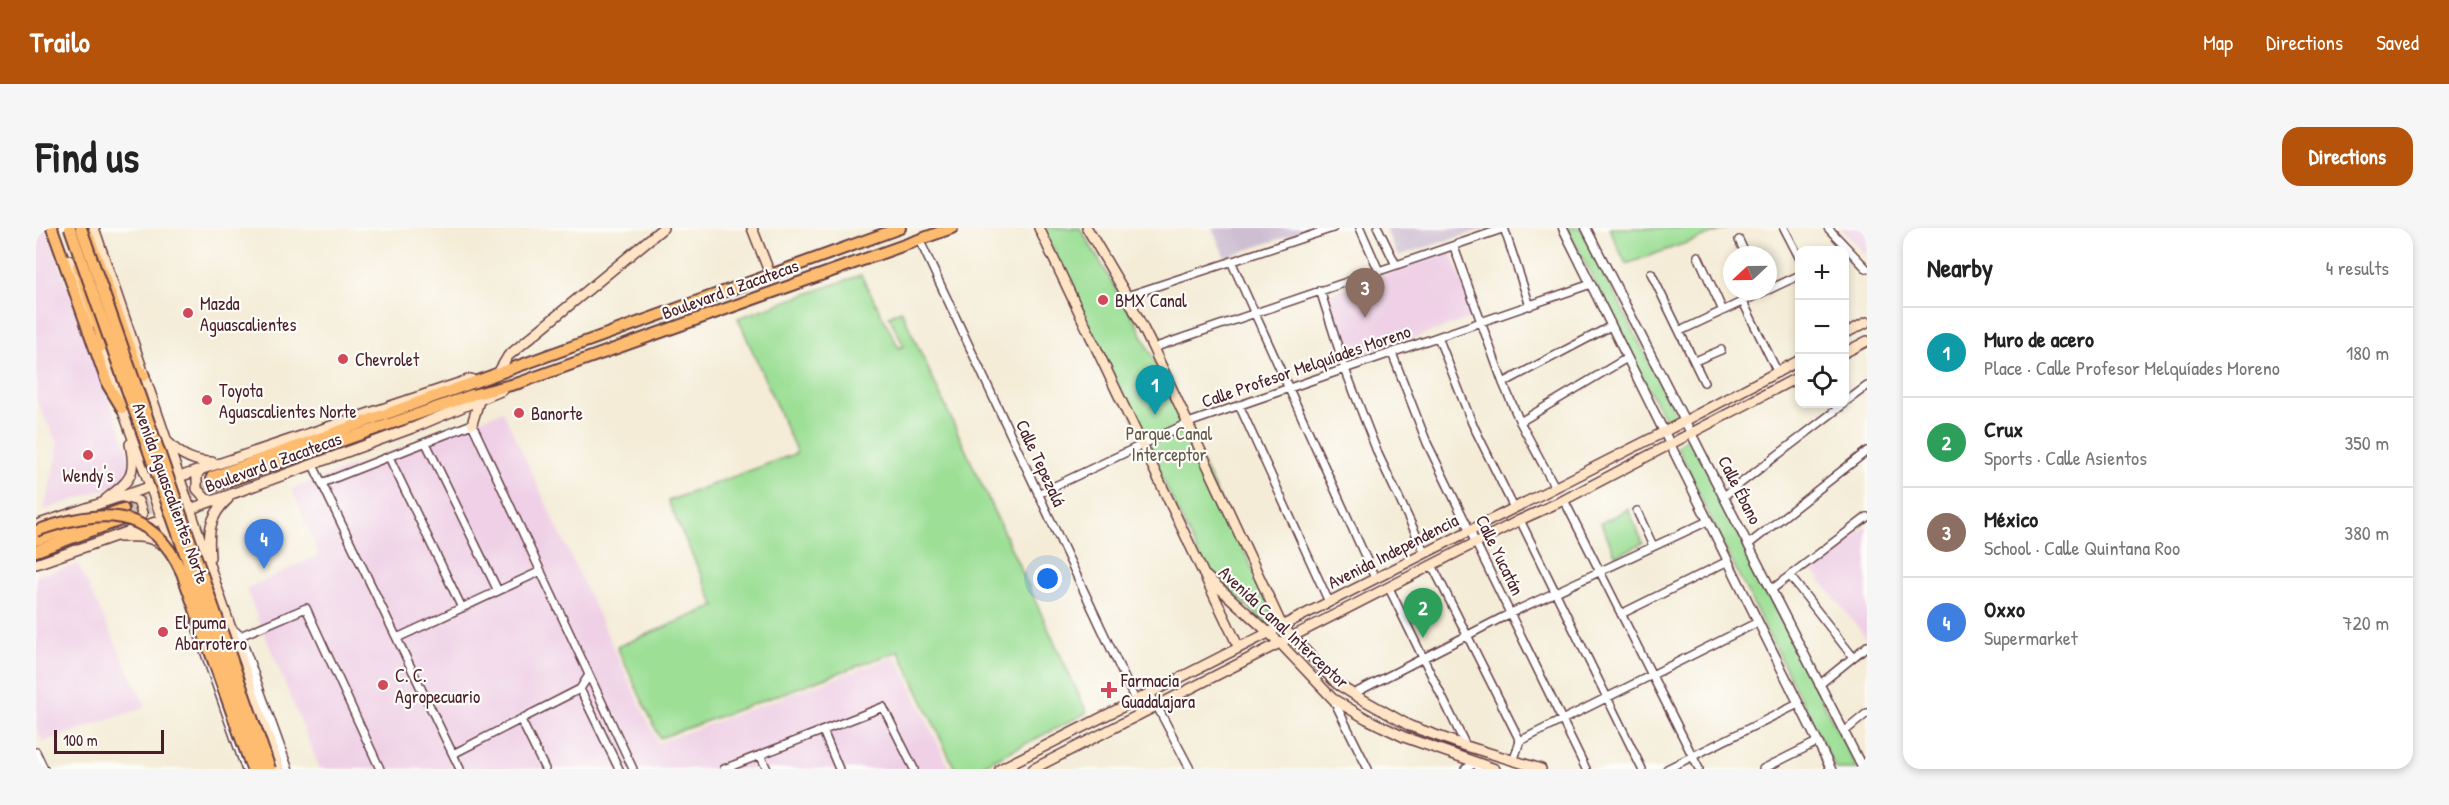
<!DOCTYPE html>
<meta charset="utf-8">
<style>
body{margin:0;font-family:"Patrick Hand",sans-serif;background:#f6f6f6;color:#222}
.controls{position:absolute;right:18px;top:18px;display:grid;overflow:hidden;border-radius:12px;box-shadow:0 3px 9px #0003}
.controls button{width:54px;height:54px;display:grid;place-items:center;padding:0;border:0;border-bottom:2px solid #e0e0e0;background:#fff;color:#222;font:30px sans-serif}
.compass{position:absolute;left:1687px;top:18px;width:54px;height:54px;border-radius:50%;background:#fff;box-shadow:0 3px 9px #0003;rotate:248deg}
.scale{position:absolute;left:18px;bottom:15px;width:110px;box-sizing:border-box;padding-left:6px;border:3px solid #4a1f2b;border-top:0;font-size:16px;line-height:21px;white-space:nowrap;color:#4a1f2b;-webkit-text-stroke:4px #fdfcf7;paint-order:stroke}
.you{position:absolute;left:1012px;top:351px;width:21px;height:21px;margin:-15px;border:4px solid #fff;border-radius:50%;background:#1a73e8;box-shadow:0 0 0 9px #1a73e833}
.badge{display:grid;place-items:center;width:39px;height:39px;border-radius:50%;background:#b45309;color:#fff;font-size:20px;font-weight:700}
.pin{position:absolute;translate:-50% -50px;filter:drop-shadow(0 2px 3px #0008)}
.pin::after{content:'';position:absolute;top:32px;width:21px;height:18px;background:inherit;clip-path:polygon(0 0,100% 0,50% 100%)}
.list{margin:0;padding:0;list-style:none}
h2{display:flex;justify-content:space-between;align-items:center;height:78px;margin:0;padding:0 24px;font-size:26px}
h2 small{font-size:20px;font-weight:400;color:#767676}
.list li{display:grid;grid-template-columns:39px 1fr auto;gap:18px;align-items:center;box-sizing:border-box;height:90px;padding:0 24px;border-top:2px solid #e0e0e0}
.list b{display:block;font-size:22px;white-space:nowrap}
.list p{margin:0;font-size:20px;white-space:nowrap;color:#767676}
.list em{font-size:20px;font-style:normal;color:#767676}
.icon{flex:none;width:33px;height:33px;fill:none;stroke:currentColor;stroke-width:2;stroke-linecap:round;stroke-linejoin:round}
.map{position:relative;flex:none;width:1831px;height:541px;overflow:hidden;border-radius:18px}
header{display:flex;align-items:center;gap:36px;box-sizing:border-box;height:84px;padding:0 30px;background:#b45309;color:#fff}
header strong{font-size:28px}
nav{display:flex;gap:33px;margin-inline-start:auto;font-size:21px}
.intro{display:flex;align-items:center;justify-content:space-between;box-sizing:border-box;height:144px;padding:0 36px}
h1{margin:0;font-size:42px}
.button{padding:15px 27px;border-radius:18px;background:#b45309;color:#fff;font-size:21px;font-weight:700}
main{display:flex;gap:36px;padding:0 36px}
aside{flex:1;background:#fff;border-radius:18px;box-shadow:0 3px 9px #0003}
.map>svg:first-child{display:block}
.built{fill:#efd0e6}
.industrial{fill:#cdbed2}
.green{fill:#9cdf95;stroke:#737f60;stroke-width:1.5}
.lines{fill:none;stroke-linecap:round;stroke-linejoin:round}
.primary-tunnel{stroke:#d2c3b5;stroke-width:10;stroke-dasharray:10 5;stroke-linecap:butt}
.minor-casing{stroke:#643e45;stroke-width:10}
.tertiary-casing{stroke:#643e45;stroke-width:11}
.secondary-casing{stroke:#643e45;stroke-width:12}
.primary-casing{stroke:#643e45;stroke-width:14}
.minor{stroke:#fff;stroke-width:7}
.tertiary{stroke:#fff;stroke-width:8}
.secondary{stroke:#ffe4c6;stroke-width:9}
.primary{stroke:#febc70;stroke-width:10}
.primary-bridge-casing{stroke:#643e45;stroke-width:14;stroke-linecap:butt}
.primary-bridge{stroke:#febc70;stroke-width:10}
.poi-dot{fill:#d1495b;stroke:#fdfcf7;stroke-width:2}
.labels{text-anchor:middle;dominant-baseline:central;stroke-width:4.5;stroke-linejoin:round;paint-order:stroke}
.street-label{font-size:18px;fill:#4a1f2b;stroke:#fdfcf7}
.poi-label{font-size:18px;fill:#4a1f2b;stroke:#fdfcf7;text-anchor:start}
.park-label{font-size:18px;fill:#63594b;stroke:#fdfcf7}
</style>
<header>
<strong>Trailo</strong>
<nav><a>Map</a><a>Directions</a><a>Saved</a></nav>
</header>
<div class="intro"><h1>Find us</h1><a class="button">Directions</a></div>
<main>
<div class="map">
<svg width="1831" height="541" viewBox="0 0 1831 541">
<rect width="100%" height="100%" fill="#fdfcf7"/>
<filter id="ink" filterUnits="userSpaceOnUse"><feTurbulence type="fractalNoise" baseFrequency=".0167" numOctaves="2"/><feDisplacementMap in="SourceGraphic" scale="12" xChannelSelector="R" yChannelSelector="G"/><feConvolveMatrix kernelMatrix="1 2 1 2 8 2 1 2 1" color-interpolation-filters="sRGB"/></filter>
<filter id="wash" filterUnits="userSpaceOnUse"><feTurbulence type="fractalNoise" baseFrequency=".008" numOctaves="4" result="noise"/><feDisplacementMap in="SourceGraphic" scale="24" xChannelSelector="R" yChannelSelector="G"/><feGaussianBlur stdDeviation="1.35" result="paint"/><feColorMatrix in="noise" values="0 0 0 0 0 0 0 0 0 0 0 0 0 0 0 0 0 1.4 0 .05"/><feComposite in="paint" operator="in"/></filter>
<g filter="url(#wash)">
<rect width="100%" height="100%" fill="#f4ecd7"/>
<path class="built" d="M0,0H10L92,222L94,239L91,248L79,258L8,282L21,227V214L0,173Z
M1805,0H1831V28Z
M1415,23L1438,89L1313,133L1293,66Z
M467,183L622,515L860,428L914,541H284L210,361L283,327L256,261Z
M1831,298V411L1776,341Z
M42,336L110,479L7,514L0,501V348Z"/>
<path class="industrial" d="M1176,0H1277L1189,29Z
M1349,0H1451L1362,28Z"/>
<path class="green" d="M1007,0H1044L1101,96L1241,393L1234,399L1169,340Z
M1531,0H1545L1641,188L1629,191L1575,92L1557,50Z
M1573,0H1693L1590,36Z
M825,47L863,120L868,118L853,88L865,82L1051,485L939,541H919L863,423L624,510L581,419L679,378L632,273L761,225L702,90Z
M1653,208L1821,541H1800L1675,292L1641,218Z
M1592,281L1607,315L1580,328L1565,295Z"/>
</g>
<g filter="url(#ink)">
<g class="lines">
<path class="primary-tunnel" d="M87,281L176,249
M91,289L180,257"/>
<g class="minor-casing">
<path id="minor" d="M1324,0L1343,43
M1342,0L1360,37
M1468,0L1494,78
M1748,0L1764,31
M1792,0L1831,41
M883,11L1099,472
M1703,12L1710,27
M1418,19L1467,155L1484,194L1519,259
M1662,28L1687,83
M1195,33L1339,350
M1615,45L1668,154
M1284,62L1309,141L1342,226L1389,325
M1732,62L1764,47
M1091,68L1297,0
M1707,74L1742,145
M1644,103L1729,63
M1402,109L1436,195L1478,280
M1117,120L1469,0
M1356,125L1391,215L1550,541
M1659,133L1685,122
M1467,155L1575,98
M1808,175L1831,158
M1203,177L1293,374
M1484,194L1591,130
M390,215L462,363
M353,229L426,380
M277,237L424,541
M286,255L436,196L597,541
M1002,266L1152,195L1555,56
M1688,268L1808,176
M1528,272L1663,541
M1601,283L1617,318
M1484,292L1606,541
M1713,316L1831,223
M1396,337L1484,513
M1754,348L1817,429
M1353,360L1430,518
M1735,362L1831,289
M1585,386L1692,333
M204,408L270,380L344,541
M361,410L505,343
M1783,457L1831,418
M544,461L583,541
M1114,465L1154,541
M1317,466L1475,385L1672,293
M1297,471L1332,541
M485,492L509,541
M787,503L803,541
M1808,504L1831,485
M0,524L8,541
M417,526L544,461L553,447
M724,527L731,541
M1478,531L1484,513L1722,394
M688,541L847,479L878,541
M1429,541L1440,535L1443,541
M1631,541L1762,476
M1727,541L1781,514"/>
</g>
<g class="tertiary-casing">
<path id="tertiary" d="M1527,0L1795,541
M1550,0L1827,541
M160,394L162,404L210,541
M194,399L204,408L252,541"/>
</g>
<g class="secondary-casing">
<path id="secondary" d="M58,0L243,541
M716,0L734,46
M1003,0L1203,420
M1051,0L1091,68L1117,120L1246,398L1301,456L1317,466L1374,498L1430,518L1505,541
M33,32L56,95
M1808,106L1831,94
M62,114L139,327
M1808,125L1831,113
M458,146L462,145L472,128L627,0
M436,196L443,173
M133,215C145,228 158,234 176,234
M166,240L161,247V261L170,271L179,273
M87,269L102,273L106,285L100,300
M70,271C94,252 101,248 94,216
M149,283L379,199L467,162
M0,297L435,151
M84,309C99,309 112,307 125,316
M174,329C172,305 173,288 192,271
M0,336L131,290
M1170,348L1244,415L1297,471L1331,491L1368,509L1459,541
M964,541L1628,204L1764,132
M997,541L1484,292L1528,272L1764,148"/>
</g>
<g class="primary-casing">
<path id="primary" d="M16,0L72,157L86,180
M52,6L101,138L108,148
M42,38L65,107L64,119
M176,249L864,0
M180,257L436,167L483,155L916,0
M0,312L87,281
M0,323L90,290"/>
</g>
<use href="#minor" class="minor"/>
<use href="#tertiary" class="tertiary"/>
<use href="#secondary" class="secondary"/>
<use href="#primary" class="primary"/>
<g class="primary-bridge-casing">
<path id="primary-bridge" d="M34,0L225,541
M45,0L234,541
M0,303C61,281 115,275 146,345L216,541"/>
</g>
<use href="#primary-bridge" class="primary-bridge"/>
</g>
</g>
<g class="poi-dot">
<circle cx="1067" cy="72" r="6"/>
<circle cx="152" cy="85" r="6"/>
<circle cx="307" cy="131" r="6"/>
<circle cx="171" cy="172" r="6"/>
<circle cx="483" cy="185" r="6"/>
<circle cx="52" cy="227" r="6"/>
<circle cx="127" cy="404" r="6"/>
<circle cx="347" cy="457" r="6"/>
<path d="M1070 453h6v6h6v6h-6v6h-6v-6h-6v-6h6z"/>
</g>
<g class="labels">
<g class="street-label">
<text transform="translate(694 61) rotate(-20)">Boulevard a Zacatecas</text>
<text transform="translate(1270 138) rotate(-19)">Calle Profesor Melquíades Moreno</text>
<text transform="translate(237 234) rotate(-20)">Boulevard a Zacatecas</text>
<text transform="translate(1005 235) rotate(65)">Calle Tepezalá</text>
<text transform="translate(1704 262) rotate(63)">Calle Ébano</text>
<text transform="translate(135 265) rotate(70)">Avenida Aguascalientes Norte</text>
<text transform="translate(1357 323) rotate(-27)">Avenida Independencia</text>
<text transform="translate(1464 327) rotate(64)">Calle Yucatán</text>
<text transform="translate(1248 399) rotate(43)">Avenida Canal Interceptor</text>
</g>
<g class="poi-label">
<text x="1079" y="72">BMX Canal</text>
<text x="164" y="75">Mazda<tspan x="164" dy="21">Aguascalientes</tspan></text>
<text x="319" y="131">Chevrolet</text>
<text x="183" y="162">Toyota<tspan x="183" dy="21">Aguascalientes Norte</tspan></text>
<text x="495" y="185">Banorte</text>
<text x="52" y="247" text-anchor="middle">Wendy's</text>
<text x="139" y="394">El puma<tspan x="139" dy="21">Abarrotero</tspan></text>
<text x="359" y="447">C. C.<tspan x="359" dy="21">Agropecuario</tspan></text>
<text x="1085" y="452">Farmacia<tspan x="1085" dy="21">Guadalajara</tspan></text>
</g>
<g class="park-label">
<text x="1133" y="205">Parque Canal<tspan x="1133" dy="21">Interceptor</tspan></text>
</g>
</g>
</svg>
<div class="controls">
<button>+</button>
<button>−</button>
<button><svg class="icon" aria-label="locate" viewBox="0 0 24 24"><circle cx="12" cy="12" r="6"/><path d="M12 2v4M12 18v4M2 12h4M18 12h4"/></svg></button>
</div>
<svg class="compass" viewBox="-18 -18 36 36"><path d="M0-13l5 13h-10z" fill="#e53935"/><path d="M0 13l5-13h-10z" fill="#767676"/></svg>
<div class="scale">100 m</div>
<div class="you"></div>
<div class="pin badge" style="left:1119px;top:187px;background:#0f9aa8">1</div>
<div class="pin badge" style="left:1387px;top:410px;background:#2e9e5b">2</div>
<div class="pin badge" style="left:1329px;top:90px;background:#8d6e63">3</div>
<div class="pin badge" style="left:228px;top:341px;background:#3f7fe0">4</div>
</div>
<aside>
<h2>Nearby<small>4 results</small></h2>
<ul class="list">
<li><span class="badge" style="background:#0f9aa8">1</span><div><b>Muro de acero</b><p>Place · Calle Profesor Melquíades Moreno</p></div><em>180 m</em></li>
<li><span class="badge" style="background:#2e9e5b">2</span><div><b>Crux</b><p>Sports · Calle Asientos</p></div><em>350 m</em></li>
<li><span class="badge" style="background:#8d6e63">3</span><div><b>México</b><p>School · Calle Quintana Roo</p></div><em>380 m</em></li>
<li><span class="badge" style="background:#3f7fe0">4</span><div><b>Oxxo</b><p>Supermarket</p></div><em>720 m</em></li>
</ul>
</aside>
</main>
